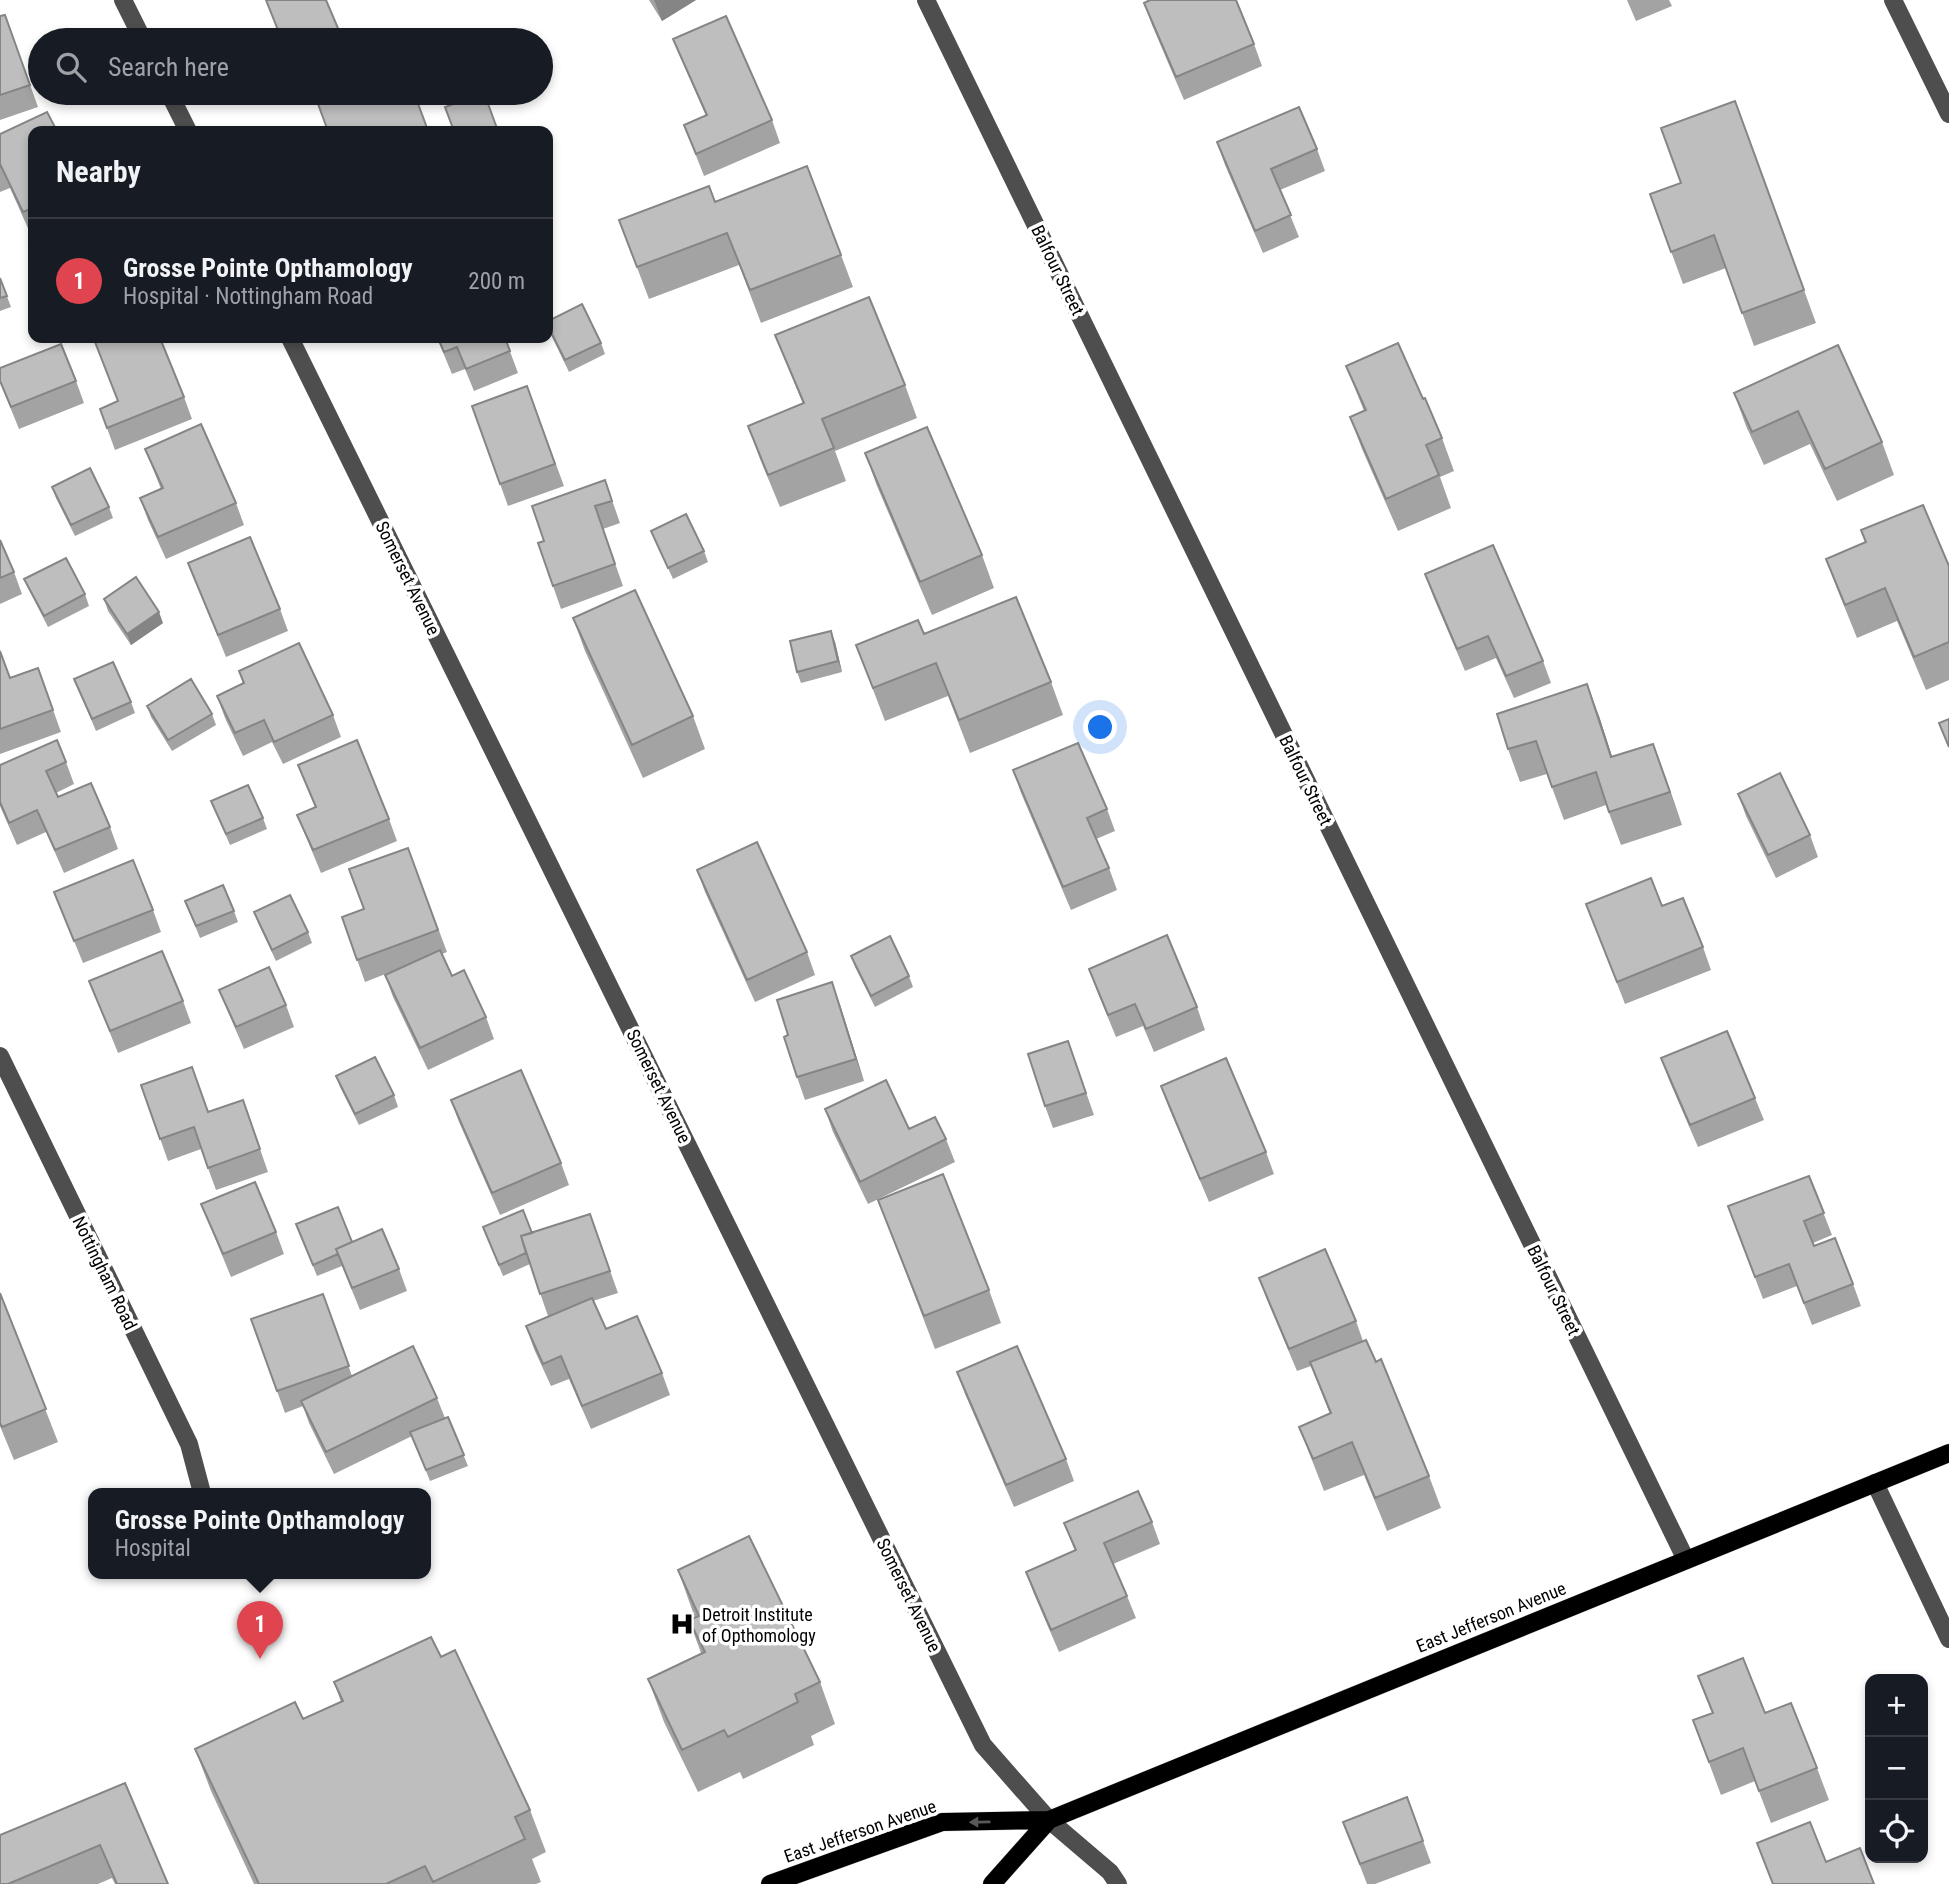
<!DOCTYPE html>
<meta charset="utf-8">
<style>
body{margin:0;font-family:"Roboto Condensed",sans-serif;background:#242831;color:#f1f3f6}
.controls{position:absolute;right:21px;bottom:21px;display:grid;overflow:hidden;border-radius:14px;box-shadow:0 4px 10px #0003}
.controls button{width:63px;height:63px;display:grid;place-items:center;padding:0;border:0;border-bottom:2px solid #363941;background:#171b24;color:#f1f3f6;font:35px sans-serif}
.you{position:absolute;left:1101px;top:728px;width:24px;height:24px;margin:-18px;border:5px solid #fff;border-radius:50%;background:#1a73e8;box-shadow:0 0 0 10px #1a73e833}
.badge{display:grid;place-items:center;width:46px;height:46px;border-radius:50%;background:#0f766e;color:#fff;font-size:23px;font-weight:700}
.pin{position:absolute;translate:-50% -58px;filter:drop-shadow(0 2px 4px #0008)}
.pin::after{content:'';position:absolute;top:37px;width:24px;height:21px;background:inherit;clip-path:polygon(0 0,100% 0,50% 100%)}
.popup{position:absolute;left:88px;top:1488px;width:343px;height:91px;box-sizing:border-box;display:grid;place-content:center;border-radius:14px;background:#171b24;filter:drop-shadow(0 2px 5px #0005);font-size:23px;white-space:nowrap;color:#9ea1a6}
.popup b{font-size:26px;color:#f1f3f6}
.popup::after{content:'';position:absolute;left:50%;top:100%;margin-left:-14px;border:14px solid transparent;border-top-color:#171b24}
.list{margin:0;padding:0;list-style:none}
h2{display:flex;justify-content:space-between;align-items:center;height:91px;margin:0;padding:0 28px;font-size:30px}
h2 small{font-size:23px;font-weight:400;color:#9ea1a6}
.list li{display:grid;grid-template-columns:46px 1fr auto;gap:21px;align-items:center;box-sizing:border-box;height:126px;padding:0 28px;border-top:2px solid #363941}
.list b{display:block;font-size:26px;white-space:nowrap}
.list p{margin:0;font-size:23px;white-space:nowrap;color:#9ea1a6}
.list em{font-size:23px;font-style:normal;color:#9ea1a6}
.icon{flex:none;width:38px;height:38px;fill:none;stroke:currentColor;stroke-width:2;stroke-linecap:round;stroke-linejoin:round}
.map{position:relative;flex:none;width:1949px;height:1884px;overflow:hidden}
.search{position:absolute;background:#171b24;box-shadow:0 4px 10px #0003;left:28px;top:28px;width:525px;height:77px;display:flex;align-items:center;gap:18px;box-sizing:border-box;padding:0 24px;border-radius:38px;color:#9ea1a6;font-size:26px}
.panel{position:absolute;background:#171b24;box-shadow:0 4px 10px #0003;left:28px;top:126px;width:525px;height:217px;border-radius:14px}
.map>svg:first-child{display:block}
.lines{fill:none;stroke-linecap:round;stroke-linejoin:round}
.major-casing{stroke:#dbdbdb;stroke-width:19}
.minor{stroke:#4e4e4e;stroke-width:18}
.major{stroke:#000;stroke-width:18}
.wall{fill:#a3a3a3}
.shaded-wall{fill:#858585}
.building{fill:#bebebe;stroke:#858585;stroke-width:2}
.oneway{fill:#595959}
.labels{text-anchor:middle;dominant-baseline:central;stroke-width:7;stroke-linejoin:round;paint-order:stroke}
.street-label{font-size:18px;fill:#000;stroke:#fff}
.poi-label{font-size:18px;fill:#000;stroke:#fff;text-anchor:start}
</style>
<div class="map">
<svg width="1949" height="1884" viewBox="0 0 1949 1884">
<rect width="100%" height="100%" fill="#fff"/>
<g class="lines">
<g class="major-casing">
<path id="major" d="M770,1884L942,1822L1049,1820L1949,1453
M992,1884L1049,1820"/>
</g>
<path class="minor" d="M123,0L143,40
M926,0L1686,1560
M1893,0L1949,114
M169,93L188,131
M290,338L983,1745L1049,1820L1110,1872L1118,1884
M0,1056L189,1444L202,1493
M1875,1483L1949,1639"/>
<use href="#major" class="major"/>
</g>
<path class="wall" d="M649,0H696L662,21Z
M1627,0H1669L1672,6L1636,21Z
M1144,3L1254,44L1262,66L1184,100L1152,25Z
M5,15L38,107L0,120V16Z
M673,39L772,120L780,143L704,176L684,125L706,116L682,61Z
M1735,101L1816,323L1754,346L1726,268L1683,284L1650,194L1681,183Z
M33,131V234L31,235L10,188L0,192V134Z
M1217,142L1317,149L1325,171L1280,190L1299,237L1263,253L1225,165Z
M715,202L841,255L853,287L761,323L739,265L649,299L619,220Z
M548,239L552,251L548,252Z
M0,278L11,307L0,311Z
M548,321L601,343L605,354L569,372L550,333L548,328Z
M775,335L905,385L917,418L835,451L846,481L780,507L760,459L748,426L803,404Z
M437,338H505L518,373L474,391L465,369L452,374Z
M95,342L184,397L192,419L115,450L100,409L118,401Z
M1838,345L1882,442L1894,475L1837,501L1810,444L1764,465L1746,426L1734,393Z
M1346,366L1423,399L1442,438L1454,471L1440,477L1451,508L1398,531L1362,449L1350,417L1364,411Z
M0,368L76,381L84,403L19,429L0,382Z
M527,386L564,486L508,506L472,406Z
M145,449L236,503L244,525L166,559L148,520L140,498L161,489Z
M865,453L982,555L994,588L932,615L877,486Z
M605,480L620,523L603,529L623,586L561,609L538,543L544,541Z
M52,487L109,507L113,518L75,536L56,498Z
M1861,530L1949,566V680L1926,690L1897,621L1857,638L1838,591L1826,559L1865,542Z
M651,531L704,551L708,562L673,579Z
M0,540L14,572L22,594L0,604Z
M188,563L280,609L288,631L226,657Z
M1425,574L1543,661L1551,683L1514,698L1496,658L1465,671L1433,596Z
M24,579L85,594L89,606L48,627L29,590Z
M104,599L163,623L131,645L108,611Z
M573,618L693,716L705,749L643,778L585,651Z
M924,634L1051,682L1063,715L970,753L948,696L885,721L856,645Z
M835,642L842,672L801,683L797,672Z
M0,650L10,678L38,668L61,732L0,754Z
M239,671L333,715L341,737L283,764L272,742L243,756L225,718L217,696L243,684Z
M74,679L131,702L135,713L96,731Z
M147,706L212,714L216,725L172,751L151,717Z
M1599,716L1612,757L1665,776L1682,825L1621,845L1606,805L1564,820L1547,774L1520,782L1508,749Z
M66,762L74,784L56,793L58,797L110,827L118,849L64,873L46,832L17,845L0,806V765Z
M298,765L389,819L397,841L321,873L297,815L315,807Z
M1013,770L1107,809L1115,831L1096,839L1109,868L1117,890L1071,910L1021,793Z
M1738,794L1810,835L1818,857L1776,878L1746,816Z
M211,801L263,818L267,829L230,845Z
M408,848L447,952L442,954L452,976L486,1017L494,1039L428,1070L393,997L385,975L393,971L365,982L342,917L364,909Z
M697,870L807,952L815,975L755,1002L705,892Z
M54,892L153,910L161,932L83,963Z
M185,901L234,911L238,922L200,938Z
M1586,904L1662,906L1703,947L1711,970L1625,1004Z
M254,912L308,932L312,943L276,961L258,923Z
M851,956L909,976L913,987L875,1007L855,967Z
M1089,969L1197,1007L1205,1030L1154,1052L1143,1026L1116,1037L1097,991Z
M89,981L183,1001L191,1023L118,1053Z
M219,990L286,1005L294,1027L244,1049L228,1012Z
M840,1005L864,1081L805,1100L797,1077Z
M1068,1041L1094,1115L1053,1128L1045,1106Z
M1661,1058L1755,1098L1764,1120L1698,1147L1669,1080Z
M336,1076L394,1095L398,1107L359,1125L340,1087Z
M141,1085L209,1112L243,1100L268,1172L216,1190L201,1149L168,1161Z
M1161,1086L1266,1152L1274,1174L1209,1202L1169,1108Z
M451,1100L561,1163L569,1185L500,1215L459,1122Z
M825,1109L946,1139L955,1162L868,1204L833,1132Z
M1809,1176L1832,1235L1813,1243L1814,1246L1853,1284L1861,1306L1812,1325L1797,1286L1763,1299L1728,1206Z
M878,1200L989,1290L1001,1323L935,1349Z
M201,1204L276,1232L284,1254L231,1277Z
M590,1214L618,1293L593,1301L606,1329L662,1373L670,1395L591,1429L569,1379L551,1386L534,1349L526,1326L548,1316L530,1264L503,1276L483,1227L533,1233Z
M296,1224L352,1242L399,1269L407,1291L360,1310L342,1266L317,1276Z
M1259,1278L1356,1321L1363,1341L1376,1362L1429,1476L1441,1508L1387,1531L1364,1475L1324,1491L1299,1427L1330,1414L1311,1366L1297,1371L1267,1300Z
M0,1293L58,1442L14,1460L0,1426Z
M323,1294L352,1376L437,1398L445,1418L448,1417L468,1466L430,1481L412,1436L334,1474L309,1423L303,1406L285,1413L251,1319Z
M957,1372L1066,1459L1074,1481L1014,1507L965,1394Z
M1152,1522L1160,1544L1113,1564L1127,1596L1136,1618L1059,1652L1034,1594L1026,1572L1075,1551L1064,1523Z
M678,1570L820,1682L835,1724L811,1736L814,1745L743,1779L740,1772L698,1792L664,1722L648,1679L701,1653L689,1620L695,1618Z
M441,1657L530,1810L546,1852L532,1859L541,1882L536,1884H254L211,1791L195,1749L303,1719L341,1702L334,1682Z
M1698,1676L1765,1713L1817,1768L1829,1800L1771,1823L1755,1781L1721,1795L1693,1720L1712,1713Z
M125,1783L168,1884H115L112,1878L98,1884H0Z
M1407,1797L1431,1863L1375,1884H1367L1343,1822Z"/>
<path class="shaded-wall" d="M654,0H696L662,21Z
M159,612L163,623L131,645L127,634Z
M831,631L835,642L842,672L838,661Z
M1587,684L1599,716L1623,790L1611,757Z
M1653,744L1665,776L1682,825L1670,792Z
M832,982L840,1005L864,1081L856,1059Z"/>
<path class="building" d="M266,0H326L343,40H282Z
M1150,0H1236L1254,44L1176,77L1144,3Z
M5,15L30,85L0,95V16Z
M726,16L772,120L696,154L684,125L707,115L673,39Z
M314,93H414L427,128L418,131H345V130L328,131Z
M484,93L498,131H454L445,107Z
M1735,101L1804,290L1742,313L1714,235L1671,252L1650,194L1681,183L1661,128Z
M1299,107L1317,149L1271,169L1291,215L1255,231L1217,142Z
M47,112L57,131H33V208L23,212L1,166L0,167V134Z
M807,166L841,255L750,290L727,233L637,267L619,220L709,186L715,202Z
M33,244V258L29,246Z
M0,278L7,296L0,298Z
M869,297L905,385L822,419L834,448L768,475L748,426L804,403L775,335Z
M582,304L601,343L565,360L548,326V321Z
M104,338H160L184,397L107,428L100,409L118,401L95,342Z
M438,338H505L510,351L466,369L457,347L444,352Z
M1398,343L1423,399L1425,398L1442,438L1426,445L1439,475L1386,499L1350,417L1366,410L1346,366Z
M61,344L76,381L11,407L0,381V368Z
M1838,345L1882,442L1825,469L1798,411L1752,432L1734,393Z
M527,386L555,464L500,484L472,406Z
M201,424L236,503L158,537L140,498L163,488L145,449Z
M927,427L982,555L920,582L865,453Z
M90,468L109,507L71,525L52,487Z
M605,480L612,501L595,506L615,564L553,586L538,543L544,541L532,506Z
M1923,505L1949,566V642L1914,657L1885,588L1845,605L1826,559L1866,542L1861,530Z
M686,514L704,551L668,568L651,531Z
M250,537L280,609L218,635L188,563Z
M0,540L14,572L0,578Z
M1493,545L1543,661L1506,676L1488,636L1457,649L1425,574Z
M66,558L85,594L44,616L24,579Z
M136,577L159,612L127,634L104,599Z
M635,590L693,716L632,745L573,618Z
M1016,597L1051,682L959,720L936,663L873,688L856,645L918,620L924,634Z
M831,631L838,661L797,672L790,641Z
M299,643L333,715L274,742L264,720L235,733L217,696L244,683L239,671Z
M0,651L10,678L38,668L53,710L0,729Z
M113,662L131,702L92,719L74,679Z
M191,679L212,714L168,740L147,706Z
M1587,684L1611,757L1653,744L1670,792L1609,812L1596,772L1552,787L1536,741L1508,749L1497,714Z
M1949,719V747L1939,723Z
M57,740L66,762L46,771L58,797L91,783L110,827L55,850L37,810L9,823L0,802V765Z
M357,740L389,819L313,850L297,815L316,807L298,765Z
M1078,743L1107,809L1087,818L1109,868L1063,887L1013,770Z
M1780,773L1810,835L1768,855L1738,794Z
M248,785L263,818L226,834L211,801Z
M757,842L807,952L747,980L697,870Z
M408,848L438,930L357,960L342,917L364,909L349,869Z
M133,860L153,910L74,941L54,892Z
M1651,878L1662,906L1683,898L1703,947L1617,982L1586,904Z
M223,885L234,911L196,926L185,901Z
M290,895L308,932L272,950L254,912Z
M1167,935L1197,1007L1146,1029L1135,1004L1108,1015L1089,969Z
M890,936L909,976L871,996L851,956Z
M440,950L452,976L464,970L486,1017L420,1048L385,975Z
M162,951L183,1001L110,1031L89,981Z
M269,967L286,1005L236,1027L219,990Z
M832,982L856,1059L797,1077L784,1037L788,1035L777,1000Z
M1727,1031L1755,1098L1690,1125L1661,1058Z
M1068,1041L1086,1093L1045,1106L1028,1054Z
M375,1057L394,1095L355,1114L336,1076Z
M1226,1058L1266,1152L1200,1179L1161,1086Z
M192,1067L208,1112L243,1100L260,1149L208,1168L194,1127L160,1139L141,1085Z
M521,1070L561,1163L492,1193L451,1100Z
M886,1080L909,1129L935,1117L946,1139L860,1182L825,1109Z
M943,1174L989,1290L924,1316L878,1200Z
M1809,1176L1824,1213L1804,1221L1814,1246L1835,1238L1853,1284L1804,1303L1789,1264L1755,1277L1728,1206Z
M255,1182L276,1232L223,1254L201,1204Z
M338,1207L352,1242L336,1249L338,1254L313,1265L296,1224Z
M523,1210L532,1233L521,1236L526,1253L499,1265L483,1227Z
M590,1214L610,1271L540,1294L521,1236Z
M382,1229L399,1269L352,1288L336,1249Z
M1325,1249L1356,1321L1289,1349L1259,1278Z
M0,1293L46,1409L2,1427L0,1423Z
M323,1294L349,1366L277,1391L251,1319Z
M592,1298L606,1329L637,1316L662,1373L582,1406L561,1356L543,1364L526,1326Z
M1366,1340L1376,1362L1381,1359L1429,1476L1375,1498L1352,1442L1313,1459L1299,1427L1331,1413L1310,1362Z
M413,1346L437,1398L326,1452L301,1401Z
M1017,1346L1066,1459L1006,1485L957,1372Z
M448,1417L464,1455L426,1470L410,1432Z
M1138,1491L1152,1522L1104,1543L1127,1596L1051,1630L1026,1572L1076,1550L1064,1523Z
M749,1536L820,1682L795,1694L798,1702L728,1737L724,1730L682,1750L648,1679L705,1652L689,1620L699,1616L678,1570Z
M431,1637L441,1657L455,1650L530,1810L515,1817L525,1839L433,1882L425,1866L386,1884H259L195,1749L295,1702L303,1719L343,1701L334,1682Z
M1743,1658L1765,1713L1791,1703L1817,1768L1759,1791L1743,1748L1709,1762L1693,1720L1713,1713L1698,1676Z
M125,1783L168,1884H117L100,1845L8,1884H0V1835Z
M1407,1797L1423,1841L1360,1864L1343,1822Z
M1810,1822L1826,1862L1860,1848L1874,1884H1773L1757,1843Z"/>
<defs><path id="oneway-solid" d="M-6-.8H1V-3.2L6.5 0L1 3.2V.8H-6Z" transform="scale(1.75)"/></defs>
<use class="oneway" href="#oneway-solid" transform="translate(980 1822) rotate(179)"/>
<defs>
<g id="hospital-bare" transform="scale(1.89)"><path d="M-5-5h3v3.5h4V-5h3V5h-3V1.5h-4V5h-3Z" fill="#000" stroke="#fff" stroke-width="2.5" paint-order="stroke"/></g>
</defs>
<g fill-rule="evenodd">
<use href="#hospital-bare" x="682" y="1624"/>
</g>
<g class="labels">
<g class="street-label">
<text transform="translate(1058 270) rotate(64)">Balfour Street</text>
<text transform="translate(408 578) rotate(64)">Somerset Avenue</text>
<text transform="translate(1306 780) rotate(64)">Balfour Street</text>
<text transform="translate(659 1086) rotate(64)">Somerset Avenue</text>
<text transform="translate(105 1273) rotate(64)">Nottingham Road</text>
<text transform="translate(1554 1290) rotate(64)">Balfour Street</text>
<text transform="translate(909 1595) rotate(64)">Somerset Avenue</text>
<text transform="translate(1491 1617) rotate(-22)">East Jefferson Avenue</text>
<text transform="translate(860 1831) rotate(-19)">East Jefferson Avenue</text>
</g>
<g class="poi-label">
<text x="702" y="1614">Detroit Institute<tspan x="702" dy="21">of Opthomology</tspan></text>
</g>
</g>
</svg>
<div class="controls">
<button>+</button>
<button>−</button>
<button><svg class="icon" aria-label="locate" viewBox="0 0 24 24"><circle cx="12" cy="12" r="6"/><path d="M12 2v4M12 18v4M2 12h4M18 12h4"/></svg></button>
</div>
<div class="you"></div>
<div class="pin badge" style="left:260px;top:1659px;background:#e0444e">1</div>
<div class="popup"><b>Grosse Pointe Opthamology</b>Hospital</div>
<div class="search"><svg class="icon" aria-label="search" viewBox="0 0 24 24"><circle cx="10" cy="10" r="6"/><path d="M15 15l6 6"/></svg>Search here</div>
<section class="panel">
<h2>Nearby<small></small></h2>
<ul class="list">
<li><span class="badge" style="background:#e0444e">1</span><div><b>Grosse Pointe Opthamology</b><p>Hospital · Nottingham Road</p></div><em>200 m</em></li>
</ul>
</section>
</div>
